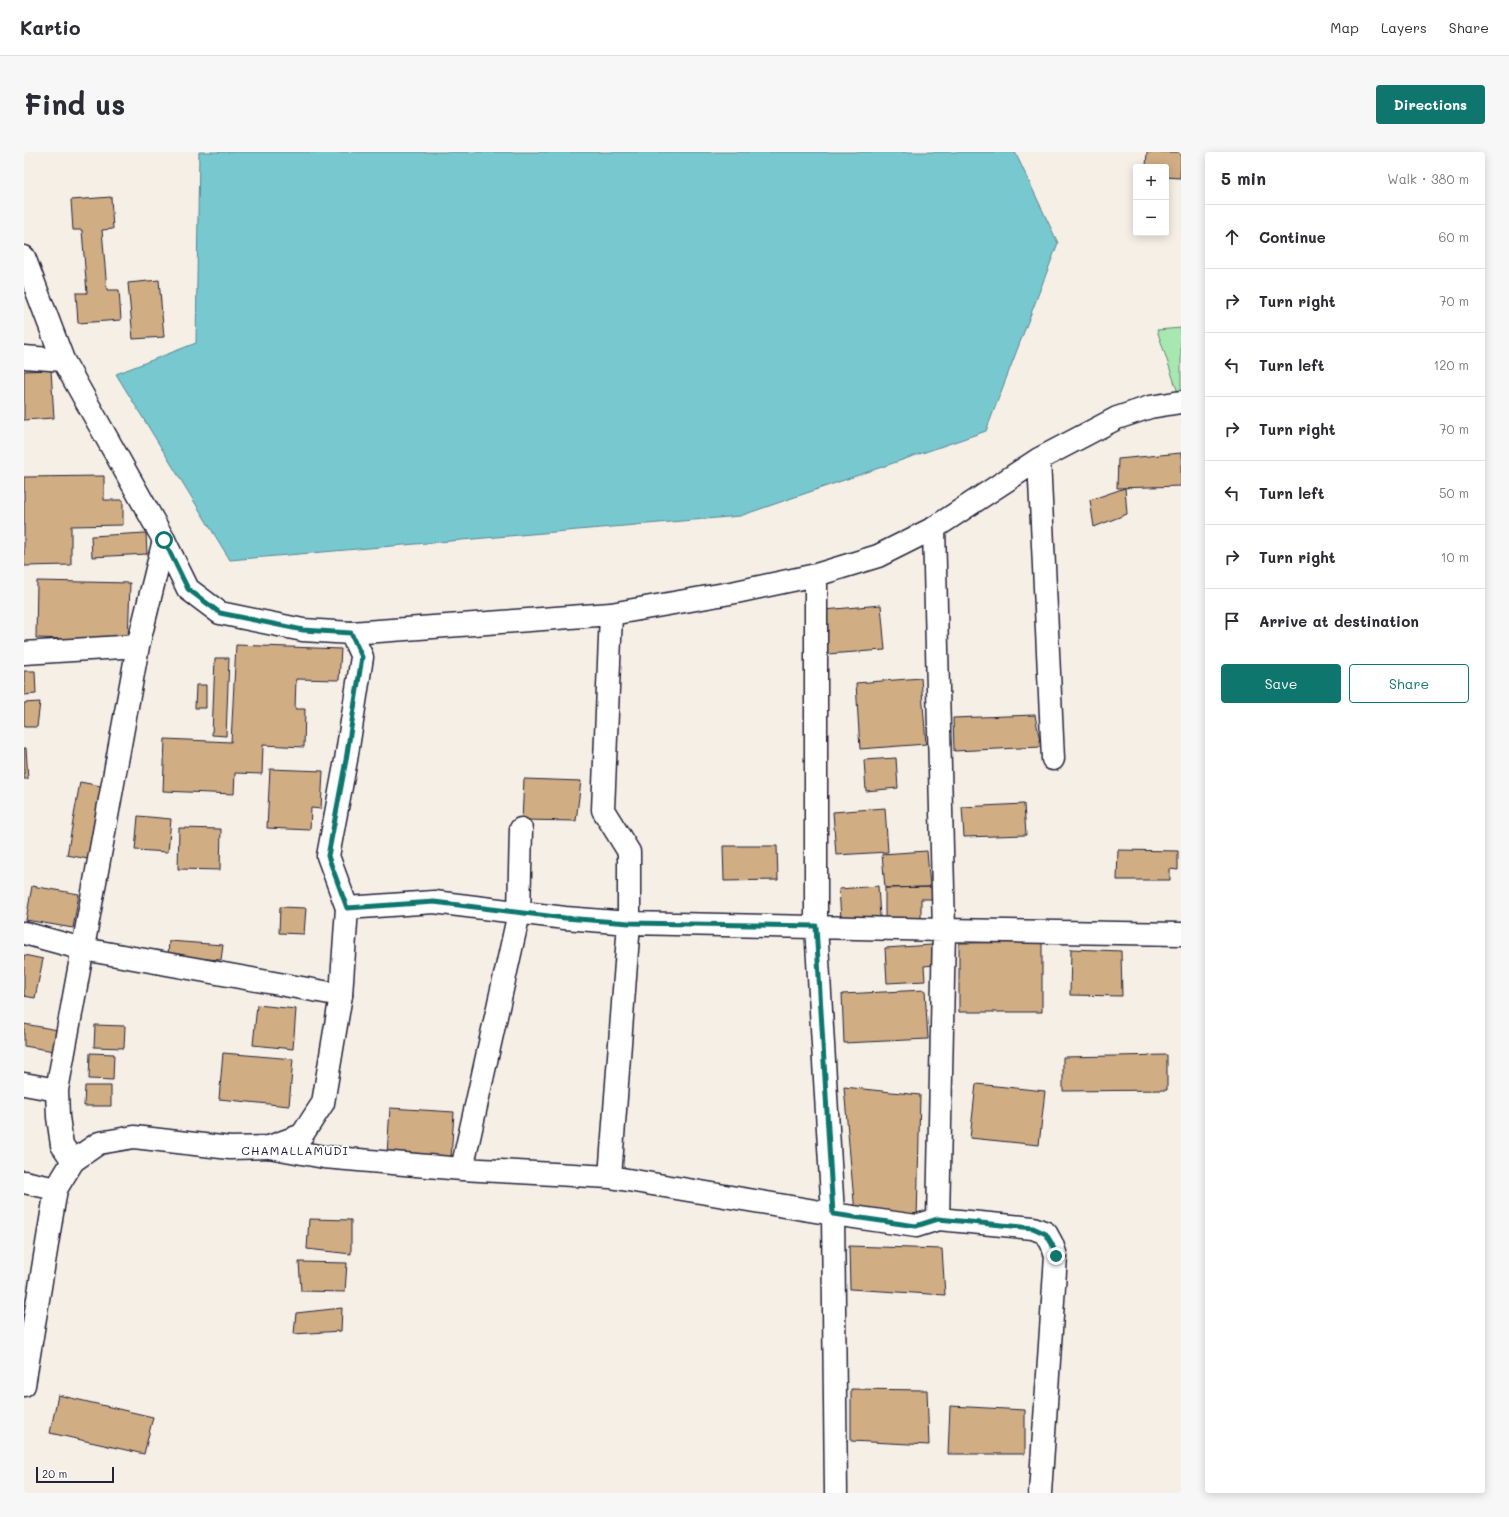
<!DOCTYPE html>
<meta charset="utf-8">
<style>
body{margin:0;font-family:Mali,sans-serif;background:#f7f7f7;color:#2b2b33}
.controls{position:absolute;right:12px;top:12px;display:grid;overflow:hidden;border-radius:4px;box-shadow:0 2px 10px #0003}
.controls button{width:36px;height:36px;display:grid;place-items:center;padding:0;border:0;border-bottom:1px solid #e1e1e2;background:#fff;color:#2b2b33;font:20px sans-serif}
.scale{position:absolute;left:12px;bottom:10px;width:78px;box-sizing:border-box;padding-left:4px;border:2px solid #22223b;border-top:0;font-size:11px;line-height:14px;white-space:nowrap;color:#22223b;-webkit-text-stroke:3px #fff;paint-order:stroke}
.stop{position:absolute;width:12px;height:12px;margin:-9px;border:3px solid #0f766e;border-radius:50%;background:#fff}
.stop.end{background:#0f766e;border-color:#fff;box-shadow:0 1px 4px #0008}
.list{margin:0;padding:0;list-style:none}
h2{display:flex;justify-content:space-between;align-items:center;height:52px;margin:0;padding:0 16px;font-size:17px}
h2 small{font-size:13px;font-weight:400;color:#7c7c81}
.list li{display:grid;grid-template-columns:26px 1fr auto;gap:12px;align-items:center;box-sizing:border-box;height:64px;padding:0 16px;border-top:1px solid #e1e1e2}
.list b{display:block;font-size:15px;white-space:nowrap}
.list em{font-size:13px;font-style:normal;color:#7c7c81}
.actions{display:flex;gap:8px;padding:12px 16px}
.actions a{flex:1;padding:9px 0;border:1px solid #0f766e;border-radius:4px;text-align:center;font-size:14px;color:#0f766e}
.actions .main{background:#0f766e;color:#fff}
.icon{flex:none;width:22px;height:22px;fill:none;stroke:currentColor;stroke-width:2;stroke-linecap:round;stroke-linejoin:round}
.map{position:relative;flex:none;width:1157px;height:1341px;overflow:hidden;border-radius:4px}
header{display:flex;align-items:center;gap:24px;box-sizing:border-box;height:56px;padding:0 20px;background:#fff;border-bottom:1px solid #e1e1e2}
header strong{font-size:19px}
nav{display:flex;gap:22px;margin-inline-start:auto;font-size:14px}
.intro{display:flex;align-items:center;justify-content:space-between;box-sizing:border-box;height:96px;padding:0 24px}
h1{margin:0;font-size:28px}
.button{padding:10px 18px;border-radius:4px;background:#0f766e;color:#fff;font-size:14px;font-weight:700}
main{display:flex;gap:24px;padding:0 24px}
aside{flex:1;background:#fff;border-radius:4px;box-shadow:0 2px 10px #0003}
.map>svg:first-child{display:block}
.green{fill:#a8e7af;stroke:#658475}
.water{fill:#78c8d0;stroke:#568694}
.building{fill:#d0ad83;stroke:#22223b}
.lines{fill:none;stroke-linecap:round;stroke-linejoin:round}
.street-casing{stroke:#22223b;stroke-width:25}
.secondary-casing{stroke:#22223b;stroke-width:25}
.street{stroke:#fff;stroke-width:22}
.secondary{stroke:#fff;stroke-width:22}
.route{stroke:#0f766e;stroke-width:5}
.labels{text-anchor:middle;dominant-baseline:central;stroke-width:3.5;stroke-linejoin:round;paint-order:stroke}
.quarter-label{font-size:12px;letter-spacing:1px;fill:#22223b;stroke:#fff}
</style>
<header>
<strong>Kartio</strong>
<nav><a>Map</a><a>Layers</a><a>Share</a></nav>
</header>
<div class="intro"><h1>Find us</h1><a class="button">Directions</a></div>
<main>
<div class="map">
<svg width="1157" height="1341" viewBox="0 0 1157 1341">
<rect width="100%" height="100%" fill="#f6efe6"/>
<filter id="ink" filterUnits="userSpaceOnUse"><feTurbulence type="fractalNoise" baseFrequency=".025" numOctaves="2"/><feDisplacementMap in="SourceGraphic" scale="8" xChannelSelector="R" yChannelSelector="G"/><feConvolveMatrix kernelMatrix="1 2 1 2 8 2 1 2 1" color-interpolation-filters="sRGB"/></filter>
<g filter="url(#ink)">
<path class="green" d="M1157,176V250L1133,178Z"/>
<path class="water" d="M175,0H991L1034,91L962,279L716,364L206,408L92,222L172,191Z"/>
<path class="building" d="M1123,0H1157L1156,26L1142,25V15H1122Z
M87,45L89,77L78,78L83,138H95L97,168L54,171L52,141H63L58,78H49L47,48Z
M135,128L140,185L109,187L104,131Z
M27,218L30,266L0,268V219Z
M1157,301V334L1093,336L1094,307Z
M80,324V348H99V373L47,374V413L0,414V325Z
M1101,336L1103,362L1070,375L1066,348Z
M122,381L123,402L68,405L67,384Z
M13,429L106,431L104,489L12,486Z
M857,453L861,498L803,502L800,458Z
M212,493L317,497L315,528L272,527L271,557H281L280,595L239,593L238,622L211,621L210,642L139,639L141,587L207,590Z
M191,506H205L202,584L188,583Z
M0,519H11L12,542L0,543Z
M897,526L902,592L836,597L832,531Z
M172,533H182V556H171Z
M16,550L13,575H0V551Z
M1011,563L1017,595L930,599L929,566Z
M0,596H2L4,627H0Z
M872,606L874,636L842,639L840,608Z
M246,617L299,619L297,657L287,656L286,678L243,676Z
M500,627L557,629L552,669L498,668Z
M56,630L82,635L69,708L43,703Z
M1000,652L1002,683L940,685L938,655Z
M861,656L864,700L812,703L809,660Z
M114,664L147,667L144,700L111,698Z
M155,676L197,677L196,718L154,717Z
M699,694H753L754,728L700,729Z
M1094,698L1154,699V718L1146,717V728H1093Z
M903,699L906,735L861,736L858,702Z
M8,734L55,742L49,776L2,768Z
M854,734L856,765L817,767L815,737Z
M906,735H909V747H897V770L861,771V736Z
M256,755L282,756L280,782L255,781Z
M145,789L199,793L197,808L144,804Z
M1018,790V860H935V791Z
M908,793L910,813L900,814L901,829L863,831L861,796Z
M1047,797L1097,799L1098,844L1046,843Z
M0,803L19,807L11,846L0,844Z
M901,838L904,887L820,891L818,842Z
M233,853L272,857L269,897L229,893Z
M0,872L34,878L30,899L0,894Z
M71,873L101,874L100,896L70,895Z
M66,901L90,902L89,928L65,927Z
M199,901L269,907L265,954L195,947Z
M1143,903V938L1039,939V905Z
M952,932L1021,939L1015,993L946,986Z
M61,934H87V954H60Z
M820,935L896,943L893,1068L831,1061Z
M366,956L430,960L427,1006L363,1002Z
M285,1067L327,1068V1102L283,1097Z
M825,1094L918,1097L921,1143L826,1137Z
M275,1110L323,1111L321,1140L277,1139Z
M318,1156L317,1179L270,1182L272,1161Z
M827,1237L903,1238L905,1293L827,1289Z
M34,1243L129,1265L120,1302L26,1281Z
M926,1254L1001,1258V1302H924Z"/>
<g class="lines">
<g class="street-casing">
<path id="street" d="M0,205L39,208
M1015,307L1029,607
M910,376L920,778L914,1067
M792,423V774L809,1062L812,1341
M327,481L587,462L712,440L792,423L854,404L910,376L1015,307L1093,266L1126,255L1157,250
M0,501L114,494
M323,756L410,750L541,766L605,771L920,778L1157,782
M0,781L59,797L317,843
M0,932L33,938
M245,995L300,1005L438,1017L586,1025L809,1062L892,1074L914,1067L1009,1076L1022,1081L1028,1092L1032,1104L1016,1341
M49,1009L38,993L34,965L33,938L114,494L140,388
M438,1017L495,761L497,677
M586,1025L605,771V700L579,658L587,462
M0,1030L32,1037"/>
</g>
<g class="secondary-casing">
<path id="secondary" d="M0,105L39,208L140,388L164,437L196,461L279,478L327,481L338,505L322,608L304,704L323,756L317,843L299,951L278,983L245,995L206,996L110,985L75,991L49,1009L32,1037L0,1233"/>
</g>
<use href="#street" class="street"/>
<use href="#secondary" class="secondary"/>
</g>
</g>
<g class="lines" filter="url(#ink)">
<path class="route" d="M140,388L164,437L196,461L279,478L327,481L338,505L322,608L304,704L323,756L410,750L541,766L605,771L792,774L809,1062L892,1074L914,1067L1009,1076L1022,1082L1028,1092L1032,1104"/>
</g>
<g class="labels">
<g class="quarter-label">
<text x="271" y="998">CHAMALLAMUDI</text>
</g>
</g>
</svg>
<div class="controls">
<button>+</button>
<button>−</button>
</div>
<div class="scale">20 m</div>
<div class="stop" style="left:140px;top:388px"></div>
<div class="stop end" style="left:1032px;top:1104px"></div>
</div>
<aside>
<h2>5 min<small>Walk · 380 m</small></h2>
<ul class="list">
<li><svg class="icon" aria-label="ahead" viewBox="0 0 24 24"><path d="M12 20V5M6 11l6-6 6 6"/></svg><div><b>Continue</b></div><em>60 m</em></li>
<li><svg class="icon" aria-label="right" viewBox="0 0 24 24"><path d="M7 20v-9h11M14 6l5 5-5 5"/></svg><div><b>Turn right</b></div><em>70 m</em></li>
<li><svg class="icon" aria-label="left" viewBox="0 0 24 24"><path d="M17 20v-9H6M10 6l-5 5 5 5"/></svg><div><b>Turn left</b></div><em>120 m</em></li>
<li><svg class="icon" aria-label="right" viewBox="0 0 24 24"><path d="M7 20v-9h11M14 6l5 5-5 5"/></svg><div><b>Turn right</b></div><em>70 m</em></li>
<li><svg class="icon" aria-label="left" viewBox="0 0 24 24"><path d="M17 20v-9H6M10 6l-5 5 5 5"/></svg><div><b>Turn left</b></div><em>50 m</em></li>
<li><svg class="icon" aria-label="right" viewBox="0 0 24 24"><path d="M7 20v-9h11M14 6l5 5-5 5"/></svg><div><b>Turn right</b></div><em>10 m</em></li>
<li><svg class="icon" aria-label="arrive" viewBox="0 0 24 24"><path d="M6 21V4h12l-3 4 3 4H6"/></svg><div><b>Arrive at destination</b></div></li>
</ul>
<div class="actions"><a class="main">Save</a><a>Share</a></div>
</aside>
</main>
